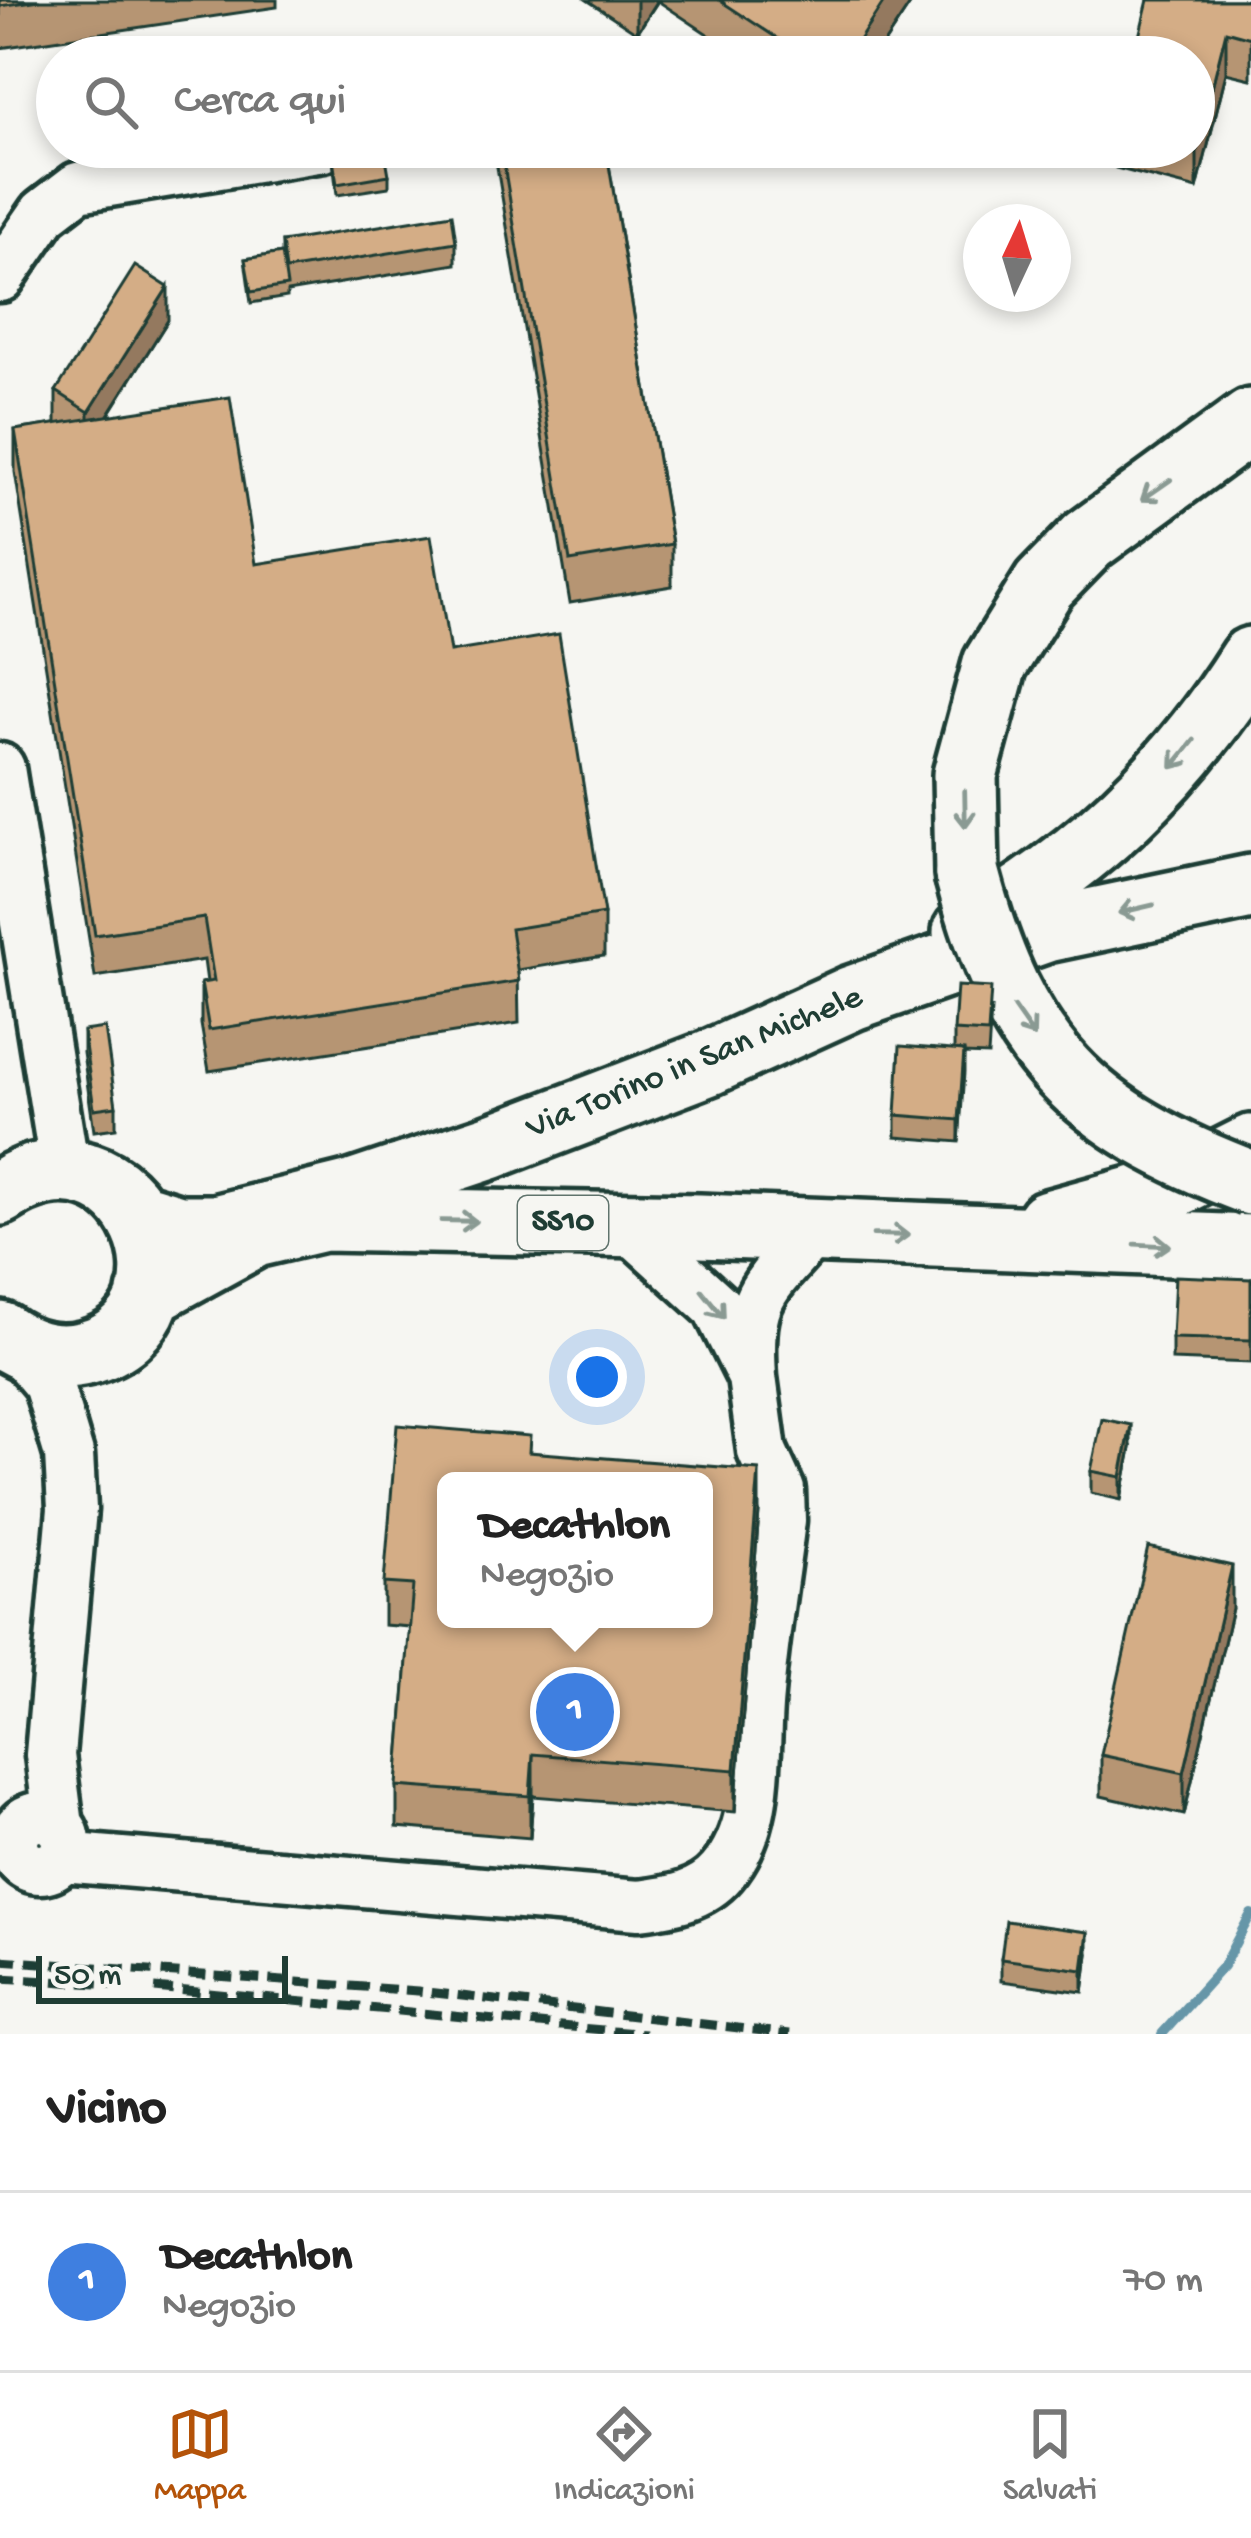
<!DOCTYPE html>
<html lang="it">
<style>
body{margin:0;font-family:"Gochi Hand",sans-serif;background:#f2f2f2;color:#222}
.compass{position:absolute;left:963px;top:204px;width:108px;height:108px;border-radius:50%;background:#fff;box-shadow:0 6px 18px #0003;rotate:4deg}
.scale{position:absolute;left:36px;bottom:30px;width:252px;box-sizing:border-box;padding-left:12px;border:6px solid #1f3d34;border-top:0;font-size:33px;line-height:42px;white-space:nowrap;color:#1f3d34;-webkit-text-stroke:9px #f6f6f2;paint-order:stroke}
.you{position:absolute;left:597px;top:1377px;width:42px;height:42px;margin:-30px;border:9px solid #fff;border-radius:50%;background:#1a73e8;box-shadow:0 0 0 18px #1a73e833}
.badge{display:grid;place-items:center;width:78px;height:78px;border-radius:50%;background:#b45309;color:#fff;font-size:39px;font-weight:700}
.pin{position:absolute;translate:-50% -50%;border:6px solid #fff;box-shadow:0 3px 12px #0006}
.popup{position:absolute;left:437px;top:1472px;width:276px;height:156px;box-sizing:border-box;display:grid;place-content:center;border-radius:18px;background:#fff;filter:drop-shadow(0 3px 9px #0005);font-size:39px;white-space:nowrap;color:#767676}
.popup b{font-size:45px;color:#222}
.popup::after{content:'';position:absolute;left:50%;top:100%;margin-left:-24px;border:24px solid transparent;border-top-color:#fff}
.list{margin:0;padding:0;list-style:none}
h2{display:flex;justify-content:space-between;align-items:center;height:156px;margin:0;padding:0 48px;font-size:51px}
h2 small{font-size:39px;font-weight:400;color:#767676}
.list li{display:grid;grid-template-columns:78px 1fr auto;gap:36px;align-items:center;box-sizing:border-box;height:180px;padding:0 48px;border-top:3px solid #e0e0e0}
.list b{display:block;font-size:45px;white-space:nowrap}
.list p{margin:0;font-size:39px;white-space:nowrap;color:#767676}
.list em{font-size:39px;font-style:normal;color:#767676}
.icon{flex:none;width:66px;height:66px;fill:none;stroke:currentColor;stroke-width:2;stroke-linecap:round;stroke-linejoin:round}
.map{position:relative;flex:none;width:1251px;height:2034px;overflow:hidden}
.search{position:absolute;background:#fff;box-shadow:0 6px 18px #0003;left:36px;right:36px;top:36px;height:132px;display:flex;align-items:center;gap:30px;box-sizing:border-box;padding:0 42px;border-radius:66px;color:#767676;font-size:45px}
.sheet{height:336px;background:#fff}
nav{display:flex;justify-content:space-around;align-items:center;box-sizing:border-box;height:168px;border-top:3px solid #e0e0e0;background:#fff;font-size:33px;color:#767676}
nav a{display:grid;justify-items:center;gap:6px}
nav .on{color:#b45309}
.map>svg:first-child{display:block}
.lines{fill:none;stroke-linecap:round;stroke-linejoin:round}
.stream{stroke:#6696a8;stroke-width:10}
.minor-casing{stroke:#1f3d34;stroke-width:57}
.major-casing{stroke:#1f3d34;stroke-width:72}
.minor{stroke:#f6f6f2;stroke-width:48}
.major{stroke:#f6f6f2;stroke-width:63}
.rail{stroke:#1f3d34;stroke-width:9;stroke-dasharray:18 9;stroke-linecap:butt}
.major-bridge-casing{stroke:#1f3d34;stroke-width:72;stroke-linecap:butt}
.major-bridge{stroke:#f6f6f2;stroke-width:63}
.wall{fill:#b69573;stroke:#1f3d34;stroke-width:3}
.shaded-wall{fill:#94795e;stroke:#1f3d34;stroke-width:3}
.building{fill:#d4ad86;stroke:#1f3d34;stroke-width:3;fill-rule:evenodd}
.oneway{stroke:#8a9a93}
.labels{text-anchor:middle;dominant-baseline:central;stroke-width:9;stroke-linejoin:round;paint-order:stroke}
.shield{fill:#f6f6f2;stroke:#60746d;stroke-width:3}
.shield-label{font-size:33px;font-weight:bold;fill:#1f3d34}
.street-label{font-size:36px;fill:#1f3d34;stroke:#f6f6f2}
</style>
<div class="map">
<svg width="1251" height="2034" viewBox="0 0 1251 2034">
<rect width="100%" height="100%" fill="#f6f6f2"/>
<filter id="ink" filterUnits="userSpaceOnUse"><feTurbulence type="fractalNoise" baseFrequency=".00833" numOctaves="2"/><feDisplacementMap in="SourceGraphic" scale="24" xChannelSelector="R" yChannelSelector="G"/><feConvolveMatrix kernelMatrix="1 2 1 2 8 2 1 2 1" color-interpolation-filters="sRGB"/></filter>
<g filter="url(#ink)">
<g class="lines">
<path class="stream" d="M1162,2034L1223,1966L1251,1914"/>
<g class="minor-casing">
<path id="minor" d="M0,277L44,213L78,187L323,147
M0,768L65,1171
M627,1225L717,1307L752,1377C747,1296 760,1292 812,1234
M17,1347L48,1384L69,1454L72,1509L50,1755L59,1826
M14 1843a26 26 0 1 1 52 0a26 26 0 1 1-52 0Z
M62,1857L639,1905C670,1901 701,1897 722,1872C763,1824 753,1751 759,1694C764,1636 774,1577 781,1520L780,1490L762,1451L752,1377"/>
</g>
<g class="major-casing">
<path id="major" d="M967,874L965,775L995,664L1044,585L1088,540L1251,421
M965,932C1089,858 1174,781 1251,659
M0,1193C134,1104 219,1318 86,1353C54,1361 26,1353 0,1334
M140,1215L179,1227H215L352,1193L490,1147L709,1063L852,998L1046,930L1251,887
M1048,1222L1168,1189L1251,1147
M149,1293L255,1235L323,1219L700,1226L1251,1247"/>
</g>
<use href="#minor" class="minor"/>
<use href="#major" class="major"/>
<path class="rail" d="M0,1960L418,1991L790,2034
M0,1978L113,1985
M155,1988L645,2034"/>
<g class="major-bridge-casing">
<path id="major-bridge" d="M967,874C1014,1052 1082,1119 1251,1183"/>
</g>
<use href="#major-bridge" class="major-bridge"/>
</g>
<path class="wall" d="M0,0H277V7L0,48Z
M587,0H913L875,57H742L658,1L637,33Z
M1148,0H1251V79L1226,73L1197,189L1116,168V147H1194Z
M496,147H606L672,544V586L570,603L496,161Z
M333,160L389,175V187L337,195Z
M282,242H456V264L287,292V297L251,303L245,259L282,253Z
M168,320L108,416L256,564L450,652L604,914V956L518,970L519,1023L209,1071L201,1024V983L207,982L204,960L95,977L15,472V430L56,424V391Z
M991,1010L988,1055L964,1054L959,1142L896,1137V1115L954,1050V1031Z
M83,1031L116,1106V1128L94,1131L83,1053Z
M1251,1279V1363L1172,1360V1338Z
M1131,1448L1121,1500L1091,1493V1471Z
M530,1452L759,1512L735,1812L533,1796L530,1838L397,1827V1786L410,1627L384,1625V1583Z
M1232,1608L1184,1815L1101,1796V1755Z
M1088,1954L1083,1992L1001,1981V1959Z"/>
<path class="shaded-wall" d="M637,0H658L637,33Z
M885,0H913L875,57H848Z
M1226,31V73L1197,189V147Z
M168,287V320L89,445V412Z
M964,1051V1073L959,1142V1120Z
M1131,1425V1448L1121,1500V1477Z
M759,1470V1512L735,1812V1770Z
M1232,1566V1608L1184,1815V1773Z
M533,1754V1796L530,1838V1796Z
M1088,1932V1954L1083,1992V1970Z"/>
<path class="building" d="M0,0H40L0,6Z
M719,0H885L848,57H806Z
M1148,0H1251V38L1226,31L1197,147L1194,146V57H1134Z
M501,147H606L672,544L570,561Z
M385,152L389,175L337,184L333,160Z
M452,214L456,242L286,270L282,242Z
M282,253L287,286L251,292L245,259Z
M135,266L168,287L89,412L56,391Z
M230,397L256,564L431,536L450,652L559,634L604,914L511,929L519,981L209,1030L201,983L214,981L204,918L95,935L15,430Z
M957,986L991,988L988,1033L954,1031Z
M105,1028L116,1106L94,1109L83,1031Z
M900,1046L964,1051L959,1120L896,1115Z
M1175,1276L1251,1279V1340L1172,1338Z
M1102,1419L1131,1425L1121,1477L1091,1471Z
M397,1425L530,1436L529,1452L759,1470L735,1770L533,1754L530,1796L397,1786L413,1585L384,1583ZM446,1481H704V1619H446Z
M1148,1547L1232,1566L1184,1773L1101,1755Z
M1006,1921L1088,1932L1083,1970L1001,1959Z"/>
<defs><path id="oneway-shaft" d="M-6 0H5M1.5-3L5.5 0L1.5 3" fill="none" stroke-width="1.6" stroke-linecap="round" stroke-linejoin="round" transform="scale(3)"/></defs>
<g class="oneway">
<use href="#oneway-shaft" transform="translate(1156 490) rotate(145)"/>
<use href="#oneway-shaft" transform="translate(1183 754) rotate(129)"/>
<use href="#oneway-shaft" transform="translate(965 809) rotate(89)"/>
<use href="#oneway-shaft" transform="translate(1136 909) rotate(167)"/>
<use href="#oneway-shaft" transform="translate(1024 1022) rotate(55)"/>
<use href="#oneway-shaft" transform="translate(459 1221) rotate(1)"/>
<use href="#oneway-shaft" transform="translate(891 1235) rotate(1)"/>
<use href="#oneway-shaft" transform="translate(1153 1245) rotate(3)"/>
<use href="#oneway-shaft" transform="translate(713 1304) rotate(51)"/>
</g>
</g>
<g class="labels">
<rect class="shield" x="518" y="1196" width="90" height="54" rx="9"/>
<g class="shield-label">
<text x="563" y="1223">SS10</text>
</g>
<g class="street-label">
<text transform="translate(695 1064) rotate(-22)">Via Torino in San Michele</text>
</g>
</g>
</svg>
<svg class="compass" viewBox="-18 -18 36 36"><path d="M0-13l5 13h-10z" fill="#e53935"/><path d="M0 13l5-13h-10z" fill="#767676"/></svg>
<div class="scale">50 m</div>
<div class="you"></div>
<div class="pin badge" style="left:575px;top:1712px;background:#3f7fe0">1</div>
<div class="popup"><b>Decathlon</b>Negozio</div>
<div class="search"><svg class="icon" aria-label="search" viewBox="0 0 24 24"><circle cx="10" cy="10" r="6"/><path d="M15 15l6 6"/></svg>Cerca qui</div>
</div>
<section class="sheet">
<h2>Vicino<small></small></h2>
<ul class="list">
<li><span class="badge" style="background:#3f7fe0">1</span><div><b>Decathlon</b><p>Negozio</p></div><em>70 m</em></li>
</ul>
</section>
<nav>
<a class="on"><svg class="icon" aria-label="map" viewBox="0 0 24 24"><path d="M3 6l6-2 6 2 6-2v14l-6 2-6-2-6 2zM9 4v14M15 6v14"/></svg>Mappa</a>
<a><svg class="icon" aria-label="directions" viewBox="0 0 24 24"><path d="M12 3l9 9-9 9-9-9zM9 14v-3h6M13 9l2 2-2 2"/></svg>Indicazioni</a>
<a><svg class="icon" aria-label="saved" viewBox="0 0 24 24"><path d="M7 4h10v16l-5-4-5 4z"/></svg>Salvati</a>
</nav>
